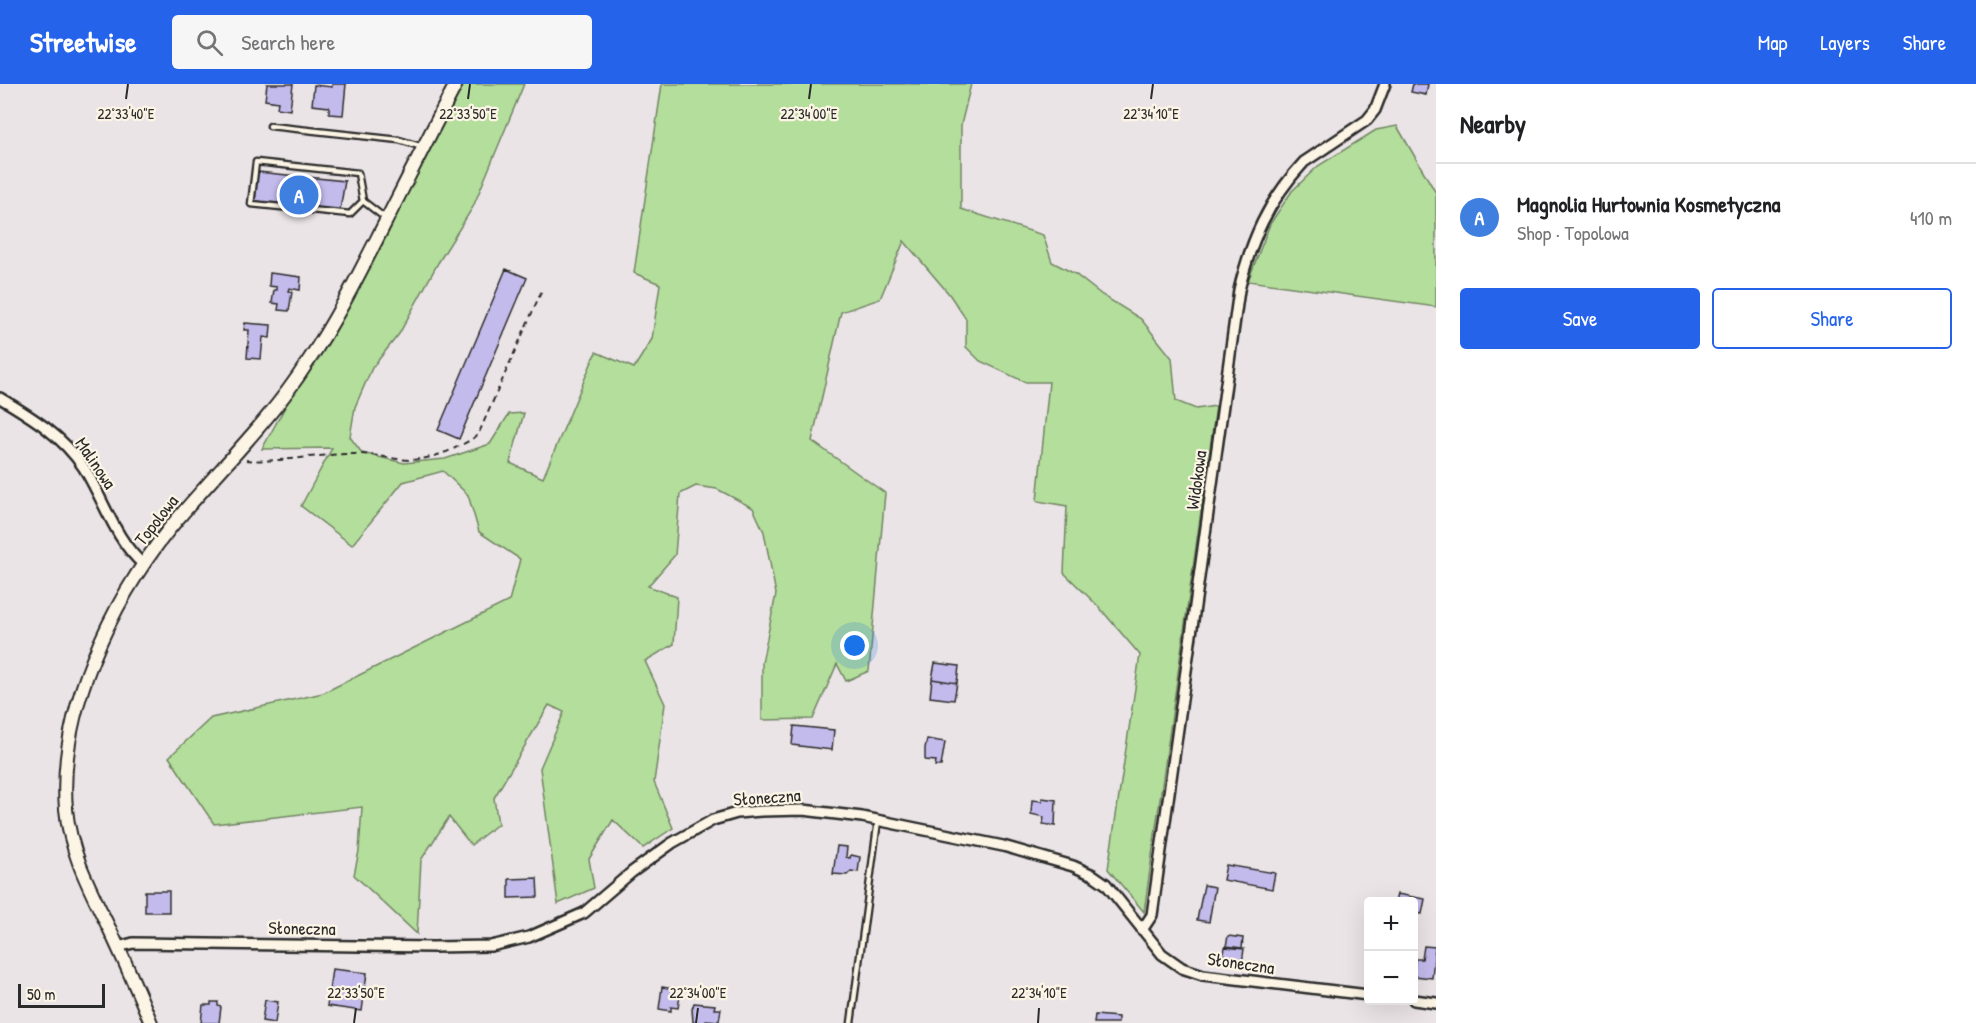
<!DOCTYPE html>
<meta charset="utf-8">
<style>
body{margin:0;font-family:"Patrick Hand",sans-serif;background:#f6f6f6;color:#202124}
.controls{position:absolute;right:18px;bottom:18px;display:grid;overflow:hidden;border-radius:6px;box-shadow:0 6px 24px #0002}
.controls button{width:54px;height:54px;display:grid;place-items:center;padding:0;border:0;border-bottom:2px solid #e0e0e0;background:#fff;color:#202124;font:30px sans-serif}
.scale{position:absolute;left:18px;bottom:15px;width:87px;box-sizing:border-box;padding-left:6px;border:3px solid #2b2b2b;border-top:0;font-size:16px;line-height:21px;white-space:nowrap;color:#2b2b2b;-webkit-text-stroke:4px #fcf5e5;paint-order:stroke}
.you{position:absolute;left:855px;top:562px;width:21px;height:21px;margin:-15px;border:4px solid #fff;border-radius:50%;background:#1a73e8;box-shadow:0 0 0 9px #1a73e833}
.badge{display:grid;place-items:center;width:39px;height:39px;border-radius:50%;background:#2563eb;color:#fff;font-size:20px;font-weight:700}
.pin{position:absolute;translate:-50% -50%;border:3px solid #fff;box-shadow:0 2px 6px #0006}
.list{margin:0;padding:0;list-style:none}
h2{display:flex;justify-content:space-between;align-items:center;height:78px;margin:0;padding:0 24px;font-size:26px}
h2 small{font-size:20px;font-weight:400;color:#757577}
.list li{display:grid;grid-template-columns:39px 1fr auto;gap:18px;align-items:center;box-sizing:border-box;height:108px;padding:0 24px;border-top:2px solid #e0e0e0}
.list b{display:block;font-size:22px;white-space:nowrap}
.list p{margin:0;font-size:20px;white-space:nowrap;color:#757577}
.list em{font-size:20px;font-style:normal;color:#757577}
.actions{display:flex;gap:12px;padding:18px 24px}
.actions a{flex:1;padding:14px 0;border:2px solid #2563eb;border-radius:6px;text-align:center;font-size:21px;color:#2563eb}
.actions .main{background:#2563eb;color:#fff}
.icon{flex:none;width:33px;height:33px;fill:none;stroke:currentColor;stroke-width:2;stroke-linecap:round;stroke-linejoin:round}
.map{position:relative;flex:none;width:1436px;height:939px;overflow:hidden}
header{display:flex;align-items:center;gap:36px;box-sizing:border-box;height:84px;padding:0 30px;background:#2563eb;color:#fff}
header strong{font-size:28px}
nav{display:flex;gap:33px;margin-inline-start:auto;font-size:21px}
.search{width:420px;height:54px;background:#f6f6f6;display:flex;align-items:center;gap:15px;box-sizing:border-box;padding:0 21px;border-radius:6px;color:#757577;font-size:22px}
main{display:flex}
aside{flex:1;background:#fff}
.map>svg:first-child{display:block}
.green{fill:#b4de9b;stroke:#708463;stroke-width:1.5}
.building{fill:#c4bbed;stroke:#2b2b2b;stroke-width:1.5}
.lines{fill:none;stroke-linecap:round;stroke-linejoin:round}
.service-casing{stroke:#2b2b2b;stroke-width:9}
.minor-casing{stroke:#2b2b2b;stroke-width:14}
.tertiary-casing{stroke:#2b2b2b;stroke-width:16}
.path{stroke:#2b2b2b;stroke-width:2;stroke-dasharray:6 4.5;stroke-linecap:butt}
.service{stroke:#fcf5e5;stroke-width:4.5}
.minor{stroke:#fcf5e5;stroke-width:9}
.tertiary{stroke:#fcf5e5;stroke-width:12}
.ticks{fill:none;stroke:#2b2b2b;stroke-width:2}
.labels{text-anchor:middle;dominant-baseline:central;stroke-width:4.5;stroke-linejoin:round;paint-order:stroke}
.street-label{font-size:18px;fill:#2b2b2b;stroke:#fcf5e5}
.ticks-label{font-size:15px;text-anchor:middle;fill:#2b2b2b;stroke:#fcf5e5;stroke-width:4.5;stroke-linejoin:round;paint-order:stroke}
</style>
<header>
<strong>Streetwise</strong>
<div class="search"><svg class="icon" aria-label="search" viewBox="0 0 24 24"><circle cx="10" cy="10" r="6"/><path d="M15 15l6 6"/></svg>Search here</div>
<nav><a>Map</a><a>Layers</a><a>Share</a></nav>
</header>
<main>
<div class="map">
<svg width="1436" height="939" viewBox="0 0 1436 939">
<rect width="100%" height="100%" fill="#ebe4e7"/>
<filter id="ink" filterUnits="userSpaceOnUse"><feTurbulence type="fractalNoise" baseFrequency=".0167" numOctaves="2"/><feDisplacementMap in="SourceGraphic" scale="12" xChannelSelector="R" yChannelSelector="G"/><feConvolveMatrix kernelMatrix="1 2 1 2 8 2 1 2 1" color-interpolation-filters="sRGB"/></filter>
<g filter="url(#ink)">
<path class="green" d="M463,0H524L473,123L438,179L399,250L372,284L355,323L350,353L362,369L404,379L445,375L490,360L509,330L524,329L510,379L543,394L596,268L634,284L652,255L660,200L634,189L662,0H971L961,41V125L1043,151L1052,178L1075,190L1102,211L1141,235L1172,274L1176,317L1196,325L1216,322L1144,828L1108,785L1140,571L1099,523L1064,489L1067,422L1037,417L1049,298H1025L980,277L966,263V235L949,210L904,157L880,215L841,228L812,357L885,409L869,587L846,597L837,580L813,635L762,636V579L776,510L764,448L753,424L717,405L696,402L680,410L675,471L648,502L677,513L674,560L645,577L665,620L654,698L673,744L643,764L613,736L589,775L594,804L558,820L540,684L564,628L549,621L494,714L498,740L471,761L449,733L421,776L417,850L354,791L359,767L362,723L214,740L169,673L211,634L323,609L509,517L520,475L479,448L468,411L443,387L403,398L352,461L301,422L332,364L262,365Z
M1397,42L1436,109V223L1248,197L1270,140L1292,107L1318,82L1376,46Z"/>
<path class="building" d="M267,0H293L290,26L277,24L278,18L265,16Z
M332,0H346L343,31L329,30V23L312,21L314,1L332,3Z
M1413,0H1428L1426,11L1411,8Z
M258,88L345,97L340,126L255,117Z
M506,185L527,194L459,355L438,346Z
M270,189L301,193L300,206L289,204L288,207L292,208L289,227L278,226L279,220L272,219L274,206H277V203L269,202Z
M245,239L271,241L270,254L263,253L261,275L247,274L249,246H244Z
M935,579L959,582L957,599L932,595Z
M932,595L957,599L954,616L930,613Z
M794,642L834,646L832,666L792,661Z
M927,655L945,658L941,682H935L936,677L925,676V664Z
M1042,714L1056,716L1055,742L1043,740L1044,733L1031,730L1032,716L1042,717Z
M837,762L847,763L846,773L850,774L851,771L860,773L858,788L851,787L847,791L833,790Z
M1226,781L1275,789L1272,805L1223,796Z
M537,794L538,813L509,814V795Z
M1204,801L1215,803L1209,838L1197,836Z
M145,807H169V828H145Z
M1397,810L1425,815L1422,830L1414,829V818H1395Z
M1228,852L1243,854L1242,864L1226,862Z
M1424,862L1435,863L1432,894L1414,892L1415,875H1422Z
M1225,863L1244,865L1242,879L1223,877Z
M332,885L367,889L362,927L327,922Z
M662,903L681,906L678,924L671,923V927L659,925Z
M265,916L278,918L275,939L262,937Z
M211,918H218V922L221,923L219,939H201L203,921H211Z
M694,919L715,921L714,925H721L719,937L706,936L705,939L693,938L692,925Z
M1095,931L1118,933V939H1094Z"/>
<g class="lines">
<g class="service-casing">
<path id="service" d="M270,42L399,56L423,63
M363,117L350,130L251,120L256,78L358,89L363,117L385,134
M851,939L878,736"/>
</g>
<g class="minor-casing">
<path id="minor" d="M0,314C32,333 63,352 84,384C104,416 115,456 144,481
M1142,846L1152,831L1239,206C1251,156 1268,117 1304,78L1367,36L1375,26L1385,0
M118,863L133,859L433,863L491,862L529,853L584,829L632,788L672,759L713,736L737,729L761,727L803,726L862,733L1003,762L1073,782L1093,791L1106,800L1162,870L1182,884L1203,891L1368,911
M1414,916L1436,919"/>
</g>
<g class="tertiary-casing">
<path id="tertiary" d="M151,939C138,907 124,876 110,846C91,807 70,769 66,725C58,628 111,518 170,444C215,389 268,340 307,279C337,235 361,186 385,139C409,92 432,46 456,0"/>
</g>
<path class="path" d="M246,376C282,379 317,370 353,370C371,369 390,375 409,376C432,376 459,364 478,351L542,206"/>
<use href="#service" class="service"/>
<use href="#minor" class="minor"/>
<use href="#tertiary" class="tertiary"/>
</g>
</g>
<path class="ticks" d="M126,15L128,0M468,15L470,0M809,15L811,0M1151,15L1153,0M354,939L356,924M696,939L698,924M1038,939L1039,924"/>
<g class="labels">
<g class="street-label">
<text transform="translate(96 379) rotate(56)">Malinowa</text>
<text transform="translate(1196 396) rotate(-82)">Widokowa</text>
<text transform="translate(156 436) rotate(-52)">Topolowa</text>
<text transform="translate(767 713) rotate(-4)">Słoneczna</text>
<text transform="translate(302 844) rotate(1)">Słoneczna</text>
<text transform="translate(1241 879) rotate(8)">Słoneczna</text>
</g>
</g>
<g class="ticks-label">
<text x="126" y="35">22°33'40"E</text>
<text x="468" y="35">22°33'50"E</text>
<text x="809" y="35">22°34'00"E</text>
<text x="1151" y="35">22°34'10"E</text>
<text x="356" y="914">22°33'50"E</text>
<text x="698" y="914">22°34'00"E</text>
<text x="1039" y="914">22°34'10"E</text>
</g>
</svg>
<div class="controls">
<button>+</button>
<button>−</button>
</div>
<div class="scale">50 m</div>
<div class="you"></div>
<div class="pin badge" style="left:299px;top:111px;background:#3f7fe0">A</div>
</div>
<aside>
<h2>Nearby<small></small></h2>
<ul class="list">
<li><span class="badge" style="background:#3f7fe0">A</span><div><b>Magnolia Hurtownia Kosmetyczna</b><p>Shop · Topolowa</p></div><em>410 m</em></li>
</ul>
<div class="actions"><a class="main">Save</a><a>Share</a></div>
</aside>
</main>
